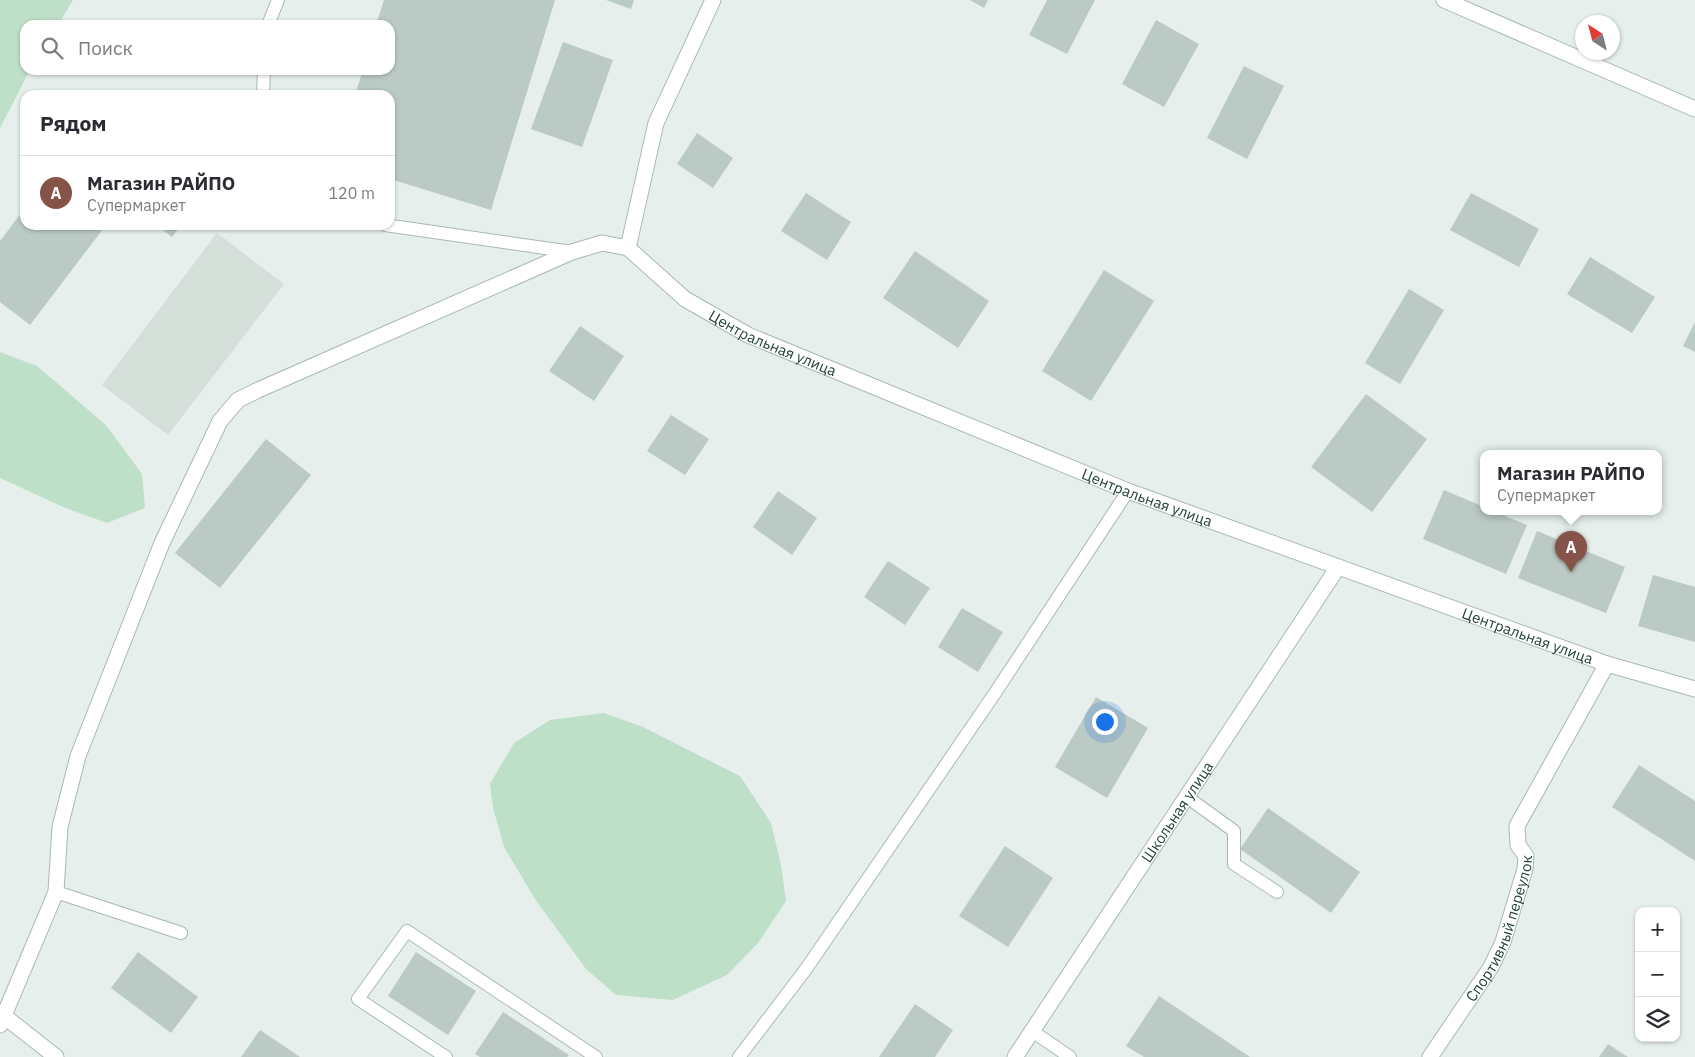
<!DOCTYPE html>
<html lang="ru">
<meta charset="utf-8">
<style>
body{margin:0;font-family:"IBM Plex Sans",sans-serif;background:#f2f2f3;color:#2b2b33}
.controls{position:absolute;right:15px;bottom:15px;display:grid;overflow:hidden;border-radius:10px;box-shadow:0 1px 4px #0004}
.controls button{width:45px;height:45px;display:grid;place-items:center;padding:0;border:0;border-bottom:1px solid #e1e1e2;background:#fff;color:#2b2b33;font:25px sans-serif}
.compass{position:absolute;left:1575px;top:15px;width:45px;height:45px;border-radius:50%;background:#fff;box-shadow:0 1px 4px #0004;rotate:324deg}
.you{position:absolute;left:1104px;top:721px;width:18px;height:18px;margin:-12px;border:4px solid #fff;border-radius:50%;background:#1a73e8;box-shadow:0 0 0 8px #1a73e833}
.badge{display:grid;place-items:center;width:32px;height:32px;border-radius:50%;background:#855347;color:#fff;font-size:16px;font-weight:700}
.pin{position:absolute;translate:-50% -41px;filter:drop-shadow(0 1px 2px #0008)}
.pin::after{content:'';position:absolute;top:26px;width:18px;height:15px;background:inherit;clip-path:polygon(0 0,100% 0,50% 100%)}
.popup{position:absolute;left:1480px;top:450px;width:182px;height:65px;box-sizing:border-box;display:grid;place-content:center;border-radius:10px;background:#fff;filter:drop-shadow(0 1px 4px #0005);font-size:16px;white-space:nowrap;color:#7c7c81}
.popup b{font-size:19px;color:#2b2b33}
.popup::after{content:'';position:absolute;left:50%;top:100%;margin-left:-10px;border:10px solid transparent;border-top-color:#fff}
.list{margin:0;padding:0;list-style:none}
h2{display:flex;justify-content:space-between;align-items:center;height:65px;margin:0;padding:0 20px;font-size:21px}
h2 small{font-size:16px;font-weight:400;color:#7c7c81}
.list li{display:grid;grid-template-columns:32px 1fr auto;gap:15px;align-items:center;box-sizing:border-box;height:75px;padding:0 20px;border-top:1px solid #e1e1e2}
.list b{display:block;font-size:19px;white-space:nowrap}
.list p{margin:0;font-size:16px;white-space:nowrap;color:#7c7c81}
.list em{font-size:16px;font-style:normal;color:#7c7c81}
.icon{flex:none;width:28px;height:28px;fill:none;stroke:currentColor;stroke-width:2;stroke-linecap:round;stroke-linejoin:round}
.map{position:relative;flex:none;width:1695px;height:1057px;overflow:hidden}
.search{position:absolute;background:#fff;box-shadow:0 1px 4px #0004;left:20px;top:20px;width:375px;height:55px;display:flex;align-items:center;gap:12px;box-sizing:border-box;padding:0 18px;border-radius:15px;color:#7c7c81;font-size:19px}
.panel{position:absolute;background:#fff;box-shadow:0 1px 4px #0004;left:20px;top:90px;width:375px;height:140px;border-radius:15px}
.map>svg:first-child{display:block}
.built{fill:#d4dfda}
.green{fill:#bfe0c8}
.building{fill:#bbcac4}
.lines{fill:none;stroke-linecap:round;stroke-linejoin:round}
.service-casing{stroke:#a8b8b2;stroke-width:14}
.minor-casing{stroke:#a8b8b2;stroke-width:17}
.service{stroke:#fff;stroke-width:12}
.minor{stroke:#fff;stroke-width:15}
.labels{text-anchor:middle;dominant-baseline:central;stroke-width:4.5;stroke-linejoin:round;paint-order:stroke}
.street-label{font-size:15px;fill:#24423a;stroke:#f7fbf9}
</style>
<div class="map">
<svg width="1695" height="1057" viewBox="0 0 1695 1057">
<rect width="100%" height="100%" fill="#e6efeb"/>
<path class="built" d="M217,233L284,284L168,435L102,385Z"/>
<path class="green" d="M0,0H73L58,25H25V70H30L0,128Z
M0,352L37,366L106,425L142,474L145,508L107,523L63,507L0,478Z
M604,713L643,727L740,776L771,823L781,865L786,901L758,943L727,975L673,1000L616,995L586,969L535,899L504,847L493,808L490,784L514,743L550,720Z"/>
<path class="building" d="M384,0H555L491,210L390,179V95H355L363,70H390V25H376Z
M606,0H634L631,9Z
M970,0H988L984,8Z
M1047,0H1095L1067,54L1029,35Z
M1156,20L1199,44L1164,107L1122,84Z
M563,42L613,60L582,147L531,129Z
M1244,66L1284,86L1247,159L1207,138Z
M697,133L733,158L713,188L677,164Z
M806,193L851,222L827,260L781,231Z
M1471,193L1539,229L1519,267L1450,230Z
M25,208V225H106L30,325L0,302V241Z
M156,225H181L172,237Z
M915,251L989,301L958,348L883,298Z
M1590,257L1655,297L1632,333L1567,294Z
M1104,270L1154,301L1091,401L1042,371Z
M1409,289L1444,310L1400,384L1365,363Z
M1695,322V352L1683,346Z
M580,326L624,356L594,401L549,371Z
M1366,394L1427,439L1372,512L1311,467Z
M671,415L709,439L685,475L647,451Z
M266,439L311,475L220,588L175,553Z
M1444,490L1484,507V511H1493L1527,525L1506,574L1423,539Z
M778,491L817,518L792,555L753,527Z
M1537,531L1625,567L1606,613L1518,578Z
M888,561L930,588L905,625L864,597Z
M1653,575L1695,587V642L1638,626Z
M962,608L1003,632L978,672L938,647Z
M1096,697L1148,728L1107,798L1055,767Z
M1639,765L1695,801V861L1612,807Z
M1268,808L1360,872L1331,913L1240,849Z
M1005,846L1053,878L1008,947L959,916Z
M138,952L198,997L171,1033L111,988Z
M416,952L476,991L448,1035L388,996Z
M1159,996L1250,1057H1144L1126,1046Z
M915,1004L953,1030L935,1057H879Z
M503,1012L569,1055L567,1057H480L475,1054Z
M260,1030L300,1057H241Z
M1608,1044L1628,1057H1599Z"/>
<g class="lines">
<g class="service-casing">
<path id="service" d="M268,25L278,0
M263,95L264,70
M385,225L572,252
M1187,797L1234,831V864L1277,892
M56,892L181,933
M1032,1031L1070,1057
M446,1057L358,999L407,931L596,1057
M739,1057L806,969L995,693L1128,491"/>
</g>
<g class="minor-casing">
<g id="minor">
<path d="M1444,0L1695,109"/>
<path id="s1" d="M628,248L685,299L748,335L1128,491L1607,664L1695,689"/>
<path d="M628,248L656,123L713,0"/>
<path d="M4,1016L56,1057"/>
<path d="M0,1025L56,892L60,827L78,756L162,543L220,421L238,400L256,391L572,252L602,243L628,248"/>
<path id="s2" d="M1015,1057L1338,567"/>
<path id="s3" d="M1430,1057L1491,967L1503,942L1525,869L1526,856L1518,845L1517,826L1607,664"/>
</g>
</g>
<use href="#service" class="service"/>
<use href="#minor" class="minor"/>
</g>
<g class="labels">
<g class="street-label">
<text stroke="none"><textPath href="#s1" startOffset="175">Центральная улица</textPath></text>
<text stroke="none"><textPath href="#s1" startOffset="580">Центральная улица</textPath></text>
<text stroke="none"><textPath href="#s1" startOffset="985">Центральная улица</textPath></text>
<text stroke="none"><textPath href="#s2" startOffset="294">Школьная улица</textPath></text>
<text stroke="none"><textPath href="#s3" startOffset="148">Спортивный переулок</textPath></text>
</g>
</g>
</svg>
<div class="controls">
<button>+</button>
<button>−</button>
<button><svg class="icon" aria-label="layers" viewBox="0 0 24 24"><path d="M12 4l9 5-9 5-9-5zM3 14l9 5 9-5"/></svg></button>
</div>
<svg class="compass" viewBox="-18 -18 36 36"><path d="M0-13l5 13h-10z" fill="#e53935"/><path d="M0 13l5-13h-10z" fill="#7c7c81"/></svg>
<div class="you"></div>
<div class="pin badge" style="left:1571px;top:572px">A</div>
<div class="popup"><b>Магазин РАЙПО</b>Супермаркет</div>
<div class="search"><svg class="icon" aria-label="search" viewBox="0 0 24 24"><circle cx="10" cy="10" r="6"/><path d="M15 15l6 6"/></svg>Поиск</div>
<section class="panel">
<h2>Рядом<small></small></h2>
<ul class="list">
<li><span class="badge">A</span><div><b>Магазин РАЙПО</b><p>Супермаркет</p></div><em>120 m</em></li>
</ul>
</section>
</div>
